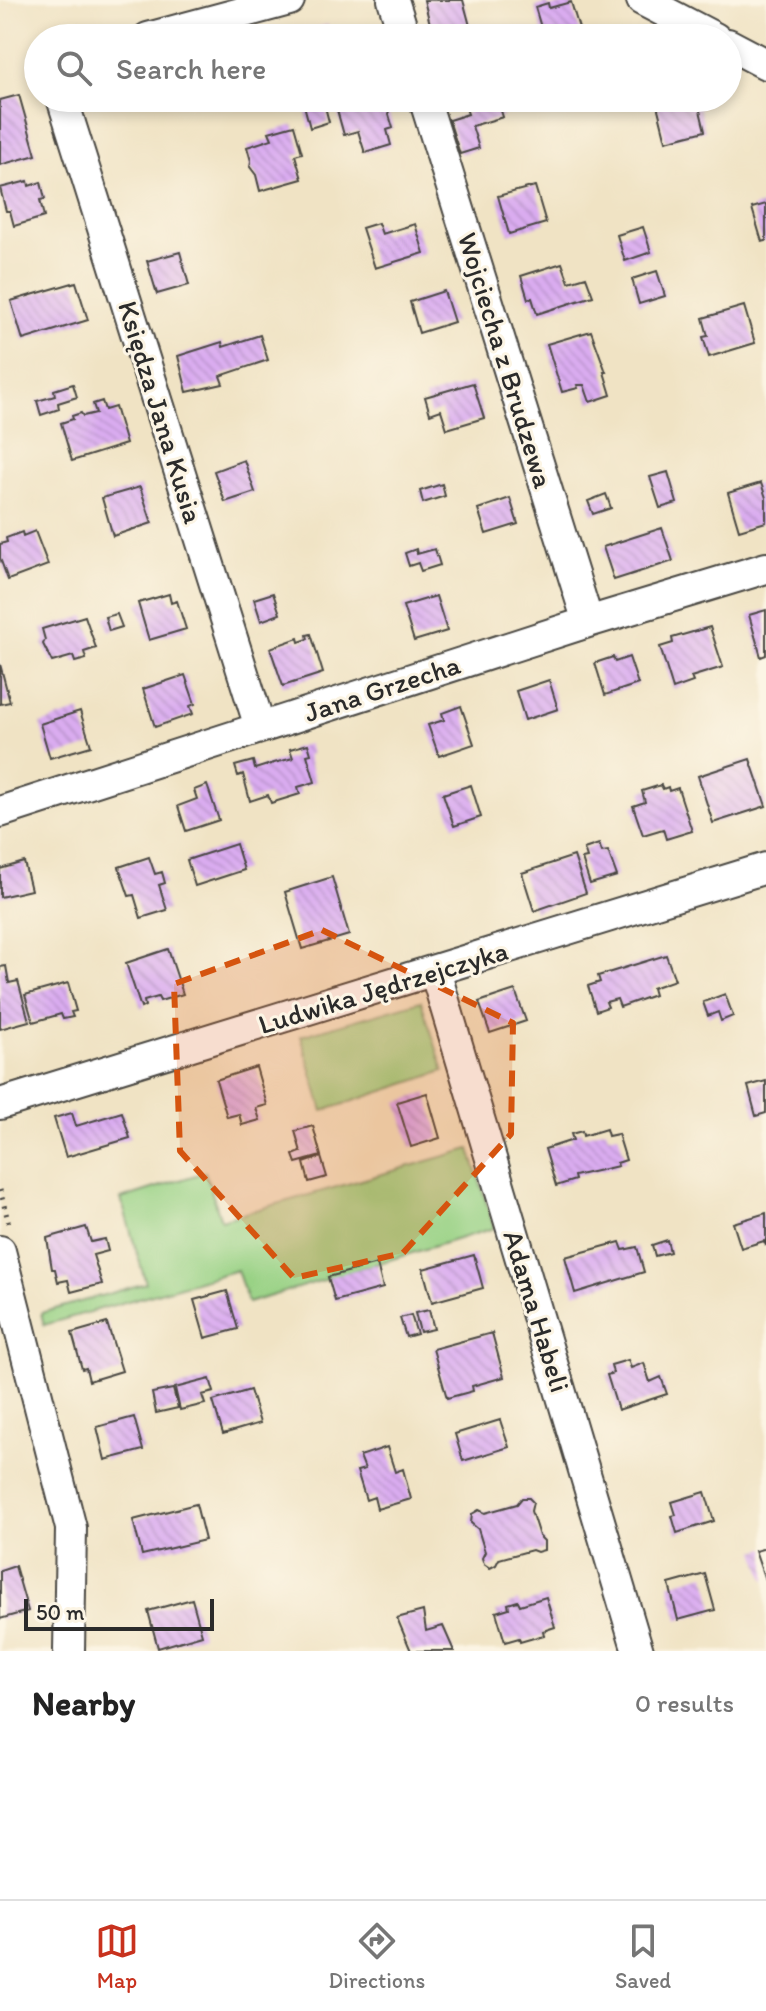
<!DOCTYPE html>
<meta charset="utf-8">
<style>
body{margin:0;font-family:Itim,sans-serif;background:#f2f2f2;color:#222}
.scale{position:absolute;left:24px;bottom:20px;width:190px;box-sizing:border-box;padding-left:8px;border:4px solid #2b2b2b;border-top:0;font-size:22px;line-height:28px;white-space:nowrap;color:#2b2b2b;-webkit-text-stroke:6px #fcf5e5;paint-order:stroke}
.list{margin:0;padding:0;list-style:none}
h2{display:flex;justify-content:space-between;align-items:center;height:104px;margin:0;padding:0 32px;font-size:34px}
h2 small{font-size:26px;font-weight:400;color:#767676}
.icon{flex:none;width:44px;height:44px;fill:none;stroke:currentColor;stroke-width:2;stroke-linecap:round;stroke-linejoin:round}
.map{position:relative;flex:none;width:766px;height:1651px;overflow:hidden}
.search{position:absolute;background:#fff;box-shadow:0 4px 12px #0003;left:24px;right:24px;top:24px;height:88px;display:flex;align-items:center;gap:20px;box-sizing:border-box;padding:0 28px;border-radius:44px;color:#767676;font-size:30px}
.sheet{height:248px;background:#fff}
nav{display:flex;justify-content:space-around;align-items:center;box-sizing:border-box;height:112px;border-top:2px solid #e0e0e0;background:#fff;font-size:22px;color:#767676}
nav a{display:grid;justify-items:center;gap:4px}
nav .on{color:#c8321e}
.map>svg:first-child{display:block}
.grass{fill:#99d285;stroke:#627e58;stroke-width:2}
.building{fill:url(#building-back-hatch)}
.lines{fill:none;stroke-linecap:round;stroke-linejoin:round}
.minor-casing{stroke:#494742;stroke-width:34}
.path{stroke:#494742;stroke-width:5;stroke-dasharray:2 6;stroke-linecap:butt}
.minor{stroke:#fff;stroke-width:30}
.marked{fill:#d5540f;fill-opacity:0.2;stroke:#d5540f;stroke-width:6;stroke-dasharray:16 10;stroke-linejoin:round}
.labels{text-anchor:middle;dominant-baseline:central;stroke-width:6;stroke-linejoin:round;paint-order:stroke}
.street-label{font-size:28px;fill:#2b2b2b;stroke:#fcf5e5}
</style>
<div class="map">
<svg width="766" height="1651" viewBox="0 0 766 1651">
<defs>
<pattern id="building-back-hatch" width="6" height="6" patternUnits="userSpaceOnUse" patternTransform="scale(2)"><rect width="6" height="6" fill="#daacf0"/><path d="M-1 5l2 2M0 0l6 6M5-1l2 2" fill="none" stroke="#bb94ce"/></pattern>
</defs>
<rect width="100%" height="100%" fill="#fcf5e5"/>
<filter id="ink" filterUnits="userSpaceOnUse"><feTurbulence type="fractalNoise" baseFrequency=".0125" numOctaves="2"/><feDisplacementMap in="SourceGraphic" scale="16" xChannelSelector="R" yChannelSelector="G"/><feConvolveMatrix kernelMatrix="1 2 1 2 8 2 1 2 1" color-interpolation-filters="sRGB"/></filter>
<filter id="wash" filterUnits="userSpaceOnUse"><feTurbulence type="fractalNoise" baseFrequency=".006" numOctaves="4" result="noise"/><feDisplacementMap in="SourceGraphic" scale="32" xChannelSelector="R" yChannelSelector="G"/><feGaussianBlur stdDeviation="1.8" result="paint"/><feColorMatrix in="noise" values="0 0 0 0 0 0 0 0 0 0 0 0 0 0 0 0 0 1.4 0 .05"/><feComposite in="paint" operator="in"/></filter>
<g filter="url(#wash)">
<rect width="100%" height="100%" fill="#f0e3c4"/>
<path class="grass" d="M421,1001L444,1071L323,1111L301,1036Z
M470,1149L494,1228L248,1303L237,1270L44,1325L41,1313L146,1283L121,1199L205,1172L221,1220Z"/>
<g id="blocks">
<path class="building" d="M424,0H463L470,26L433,36Z
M571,2L581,35L571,38H544L535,7L548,3L549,8Z
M328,25L331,38H301L299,31Z
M19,95L36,155L0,165V100Z
M349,98H384L393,128L387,130L391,145L365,153L358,131L344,135L337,110L351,106Z
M497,98L503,117L472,126L479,148L460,154L449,120L468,114L463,99Z
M672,98H697L705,131L666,141L657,105L673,101Z
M323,99L329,122L310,128L304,105Z
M294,125L302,153L295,155L302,179L260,191L256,175L250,167L251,161L247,147L272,139L269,132Z
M28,181L29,186L41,182L45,199L40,200L44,217L14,226L10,211H6L0,188Z
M535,186L546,223L509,234L498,196Z
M766,204V241L762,242L752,208Z
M378,223L382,234L415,224L424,253L375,268L362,228Z
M643,227L651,252L625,261L617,235Z
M180,252L189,285L157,294L147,261Z
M562,263L569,282L586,277L593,296L537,314L532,298L528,299L521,276Z
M657,271L665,296L639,304L632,279Z
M76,282L88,320L23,340L11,301Z
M444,291L454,322L419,333L410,302Z
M744,306L755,343L709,357L703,337L708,336L703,318Z
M591,331L606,372H604L611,395L590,402L584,385H577L578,388L562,392L547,344Z
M260,335L268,360L220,376L223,384L187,392L178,356L222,342L223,347Z
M473,383L484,418L447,429L441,410L430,414L425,397Z
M73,384L77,397L58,403L59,409L41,415L37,401L55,396L54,390Z
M102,401L105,410L115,407L126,444L72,461L61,423L73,419L72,416L81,413L83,416L96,413L93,404Z
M244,460L255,492L225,502L214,471Z
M668,472L677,503L660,508L650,477Z
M761,483L766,498V522L739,530L728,493Z
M442,484L445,496L423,503L420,491Z
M140,487L152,523L113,536L102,498Z
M606,494L611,508L593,514L588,501Z
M510,498L518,524L486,534L478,509Z
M662,528L673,561L614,580L603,547Z
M35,531L48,565L8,580L0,558V544L7,542L6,538L22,532L23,536Z
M416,549L417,554L435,549L440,565L421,571L418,563L409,566L405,553Z
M273,593L280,614L261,621L254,599Z
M169,594L171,603L177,601L186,629L149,640L138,603Z
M436,596L447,631L414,641L403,606Z
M766,610V655L761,657L749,615Z
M117,614L122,627L109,631L105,617Z
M85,616L96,648L84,652L86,659L75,662L73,656L52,662L43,644L45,640L42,629Z
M710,627L723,667L691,677L693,682L673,689L660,647L673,643L672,638Z
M311,634L323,673L283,686L270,648L298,638L299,642L308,639L307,635Z
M613,657L615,662L629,657L638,684L605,695L595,663Z
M0,664L10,702L0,704Z
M185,675L195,704L190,706L193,714L155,727L143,689Z
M549,680L558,709L525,720L516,691Z
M461,706L474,744L439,756L428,725L444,720L442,713Z
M80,711L91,746L50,758L40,724Z
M308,744L311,754L307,755L315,782L298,787L300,794L271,803L268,795L250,801L243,774L238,776L235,766L253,761L255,769L274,763L293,758L290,749Z
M750,759L766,806L713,823L698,776Z
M207,785L219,820L186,831L178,806L197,799L194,790Z
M471,785L481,817L454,826L443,794Z
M661,785L663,789L668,787L669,791L678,788L692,831L666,839L663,829L643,835L633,806L645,802L642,791Z
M236,844L244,870L195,886L187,860Z
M599,844L602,852L608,851L617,876L590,884L582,859L587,858L584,849Z
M574,856L586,893L534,911L522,873Z
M149,857L155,874L162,872L165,883L159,885L167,910L141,918L134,895L129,896L119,867Z
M24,862L31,890L0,897V869Z
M332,877L349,935L302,949L285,892Z
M168,949L183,994L160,1001L158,997L144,1001L145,1006L141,1008L126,963Z
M666,955L675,980L652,988L654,995L620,1007L617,999L606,1002L608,1007L596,1011L588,986L600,982L598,976Z
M6,966L9,983L18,981L29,1021L0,1029V967Z
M68,983L76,1011L71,1012L73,1017L63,1019L61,1014L33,1022L25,995Z
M515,990L526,1021L490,1033L479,1002Z
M725,994L733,1016L721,1021L718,1012L708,1016L703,1002Z
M256,1067L267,1105L256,1108L260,1120L242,1125L239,1114L227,1117L216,1080Z
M766,1081V1113L756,1116L748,1086Z
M427,1093L440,1138L411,1147L397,1102Z
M122,1112L130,1138L66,1157L54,1118L72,1113L76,1126Z
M313,1126L321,1156L296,1163L293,1155L301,1152L295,1131Z
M606,1129L608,1136L618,1134L626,1160L617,1163L618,1166L574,1176L575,1180L556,1186L545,1149L573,1140L571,1134L582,1131L583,1136Z
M321,1157L327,1177L309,1182L304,1163Z
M766,1213V1246L764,1241L741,1248L733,1223Z
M86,1227L91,1242L105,1239L108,1251L93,1255L102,1284L71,1292L68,1280L58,1282L55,1269H52L47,1238Z
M667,1240L670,1252L655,1256L652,1245Z
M620,1242L623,1250L637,1247L644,1272L575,1293L565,1257Z
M474,1255L483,1288L432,1302L423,1269Z
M377,1264L383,1288L335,1301L328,1277Z
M227,1291L238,1329L205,1338L194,1300Z
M429,1310L434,1329L420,1332L415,1313Z
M411,1315L417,1334L406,1337L400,1318Z
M107,1323L122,1371L89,1381L86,1368L82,1369L72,1333Z
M492,1333L504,1377L472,1386L473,1391L447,1398L433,1349Z
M628,1360L631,1368L644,1363L650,1382L661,1377L667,1394L618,1410L607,1375L613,1373L611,1365Z
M210,1379L214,1392L202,1395L205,1404L180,1410L175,1388Z
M173,1389L178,1408L156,1413L152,1393Z
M250,1390L260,1423L223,1434L213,1401Z
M134,1417L143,1450L105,1460L97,1427Z
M500,1420L509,1447L463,1461L455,1434Z
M387,1447L395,1472L403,1469L411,1499L377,1509L374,1497L366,1500L357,1471L365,1469L360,1456Z
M705,1492L714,1521L677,1533L672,1516L676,1515L672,1502Z
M522,1498H529L533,1502L531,1511L539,1536L544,1541V1550L537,1552L532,1550L499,1559L496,1565L490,1568L484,1564L482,1558L485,1552L478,1529L471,1523L472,1514L479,1510L485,1513L517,1504Z
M196,1504L205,1540L142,1555L133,1520Z
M766,1548V1580H765L755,1551Z
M15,1566L28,1611L0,1619V1571Z
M705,1574L715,1610L678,1620L669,1584Z
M546,1597L555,1627L543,1631L544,1635L520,1642L519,1638L505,1642L496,1612L509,1608L508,1604L518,1601L520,1605Z
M192,1599L202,1635L158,1648L148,1611Z
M423,1611L426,1631L443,1626L454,1651H411L397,1618Z"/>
</g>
</g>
<g filter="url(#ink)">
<use href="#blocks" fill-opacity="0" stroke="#494742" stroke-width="2"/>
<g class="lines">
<g class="minor-casing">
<path id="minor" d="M393,0L405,38
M642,0L715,38
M148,38L289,0
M728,44L766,64
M62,98L260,727
M424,98L588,622
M0,812L588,622L766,568
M435,971L638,1651
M0,1104L766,868
M0,1251L71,1528L69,1651"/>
</g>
<path class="path" d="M96,38L123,31
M0,1190L10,1228"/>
<use href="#minor" class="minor"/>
</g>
</g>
<path class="marked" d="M322,930L513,1023L511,1134L403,1253L294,1278L180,1151L174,984Z"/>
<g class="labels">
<g class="street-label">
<text transform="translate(506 360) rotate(73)">Wojciecha z Brudzewa</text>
<text transform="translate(161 412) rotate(73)">Księdza Jana Kusia</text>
<text transform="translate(382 688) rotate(-18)">Jana Grzecha</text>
<text transform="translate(383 987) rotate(-17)">Ludwika Jędrzejczyka</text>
<text transform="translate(537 1311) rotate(73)">Adama Habeli</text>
</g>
</g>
</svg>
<div class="scale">50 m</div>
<div class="search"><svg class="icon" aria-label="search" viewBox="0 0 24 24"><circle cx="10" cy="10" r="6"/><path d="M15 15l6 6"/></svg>Search here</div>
</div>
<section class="sheet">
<h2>Nearby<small>0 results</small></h2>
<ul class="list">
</ul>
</section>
<nav>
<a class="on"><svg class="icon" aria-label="map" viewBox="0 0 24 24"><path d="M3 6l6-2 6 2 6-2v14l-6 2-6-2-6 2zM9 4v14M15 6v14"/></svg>Map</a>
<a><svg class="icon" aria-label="directions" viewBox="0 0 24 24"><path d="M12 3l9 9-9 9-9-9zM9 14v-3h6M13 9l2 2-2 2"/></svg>Directions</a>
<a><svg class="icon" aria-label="saved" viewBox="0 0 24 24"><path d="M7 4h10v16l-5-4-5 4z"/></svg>Saved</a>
</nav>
